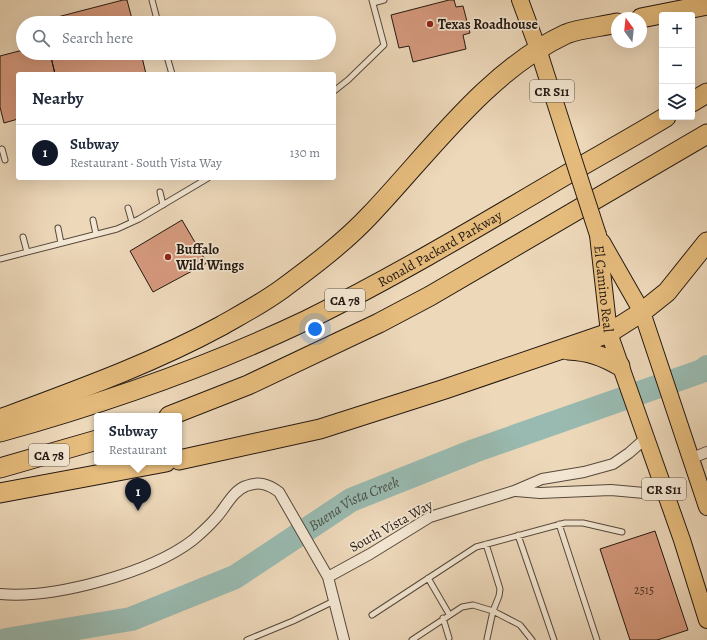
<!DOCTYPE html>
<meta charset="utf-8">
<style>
body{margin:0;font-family:Alegreya,serif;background:#f6f6f7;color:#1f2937}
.controls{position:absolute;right:12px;top:12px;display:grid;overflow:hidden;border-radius:4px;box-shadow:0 4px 16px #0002}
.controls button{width:36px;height:36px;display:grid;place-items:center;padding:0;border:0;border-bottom:1px solid #e0e1e3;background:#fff;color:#1f2937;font:20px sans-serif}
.compass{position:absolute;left:611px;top:12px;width:36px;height:36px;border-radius:50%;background:#fff;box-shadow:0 4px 16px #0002;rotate:345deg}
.you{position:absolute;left:315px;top:329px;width:14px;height:14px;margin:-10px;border:3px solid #fff;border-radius:50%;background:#1a73e8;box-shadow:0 0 0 6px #1a73e833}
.badge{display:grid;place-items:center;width:26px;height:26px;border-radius:50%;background:#111827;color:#fff;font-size:13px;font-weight:700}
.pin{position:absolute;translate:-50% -33px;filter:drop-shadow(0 1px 2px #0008)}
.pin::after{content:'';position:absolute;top:21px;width:14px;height:12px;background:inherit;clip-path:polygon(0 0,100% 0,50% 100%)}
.popup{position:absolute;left:94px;top:413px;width:88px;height:52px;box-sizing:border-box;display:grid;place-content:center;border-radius:4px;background:#fff;filter:drop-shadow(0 1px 3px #0005);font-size:13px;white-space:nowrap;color:#747a83}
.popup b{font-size:15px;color:#1f2937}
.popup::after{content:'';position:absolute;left:50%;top:100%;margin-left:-8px;border:8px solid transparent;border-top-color:#fff}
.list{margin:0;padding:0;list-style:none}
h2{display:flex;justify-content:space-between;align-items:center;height:52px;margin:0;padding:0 16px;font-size:17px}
h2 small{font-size:13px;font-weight:400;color:#747a83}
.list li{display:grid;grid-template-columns:26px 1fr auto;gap:12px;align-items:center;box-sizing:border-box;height:56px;padding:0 16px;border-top:1px solid #e0e1e3}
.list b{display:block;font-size:15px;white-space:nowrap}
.list p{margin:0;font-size:13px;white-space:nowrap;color:#747a83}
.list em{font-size:13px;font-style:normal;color:#747a83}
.icon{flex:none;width:22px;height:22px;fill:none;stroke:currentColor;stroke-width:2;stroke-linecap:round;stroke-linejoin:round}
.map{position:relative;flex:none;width:707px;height:640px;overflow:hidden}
.search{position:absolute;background:#fff;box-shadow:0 4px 16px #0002;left:16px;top:16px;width:320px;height:44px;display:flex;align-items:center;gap:10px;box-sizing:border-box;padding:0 14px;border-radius:22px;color:#747a83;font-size:15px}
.panel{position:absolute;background:#fff;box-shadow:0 4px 16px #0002;left:16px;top:72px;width:320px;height:108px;border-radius:4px}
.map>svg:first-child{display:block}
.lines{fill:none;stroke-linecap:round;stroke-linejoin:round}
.river{stroke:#99bab0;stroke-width:24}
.building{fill:#d5997d;stroke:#231811}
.service-casing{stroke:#56483b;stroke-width:7}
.minor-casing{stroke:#56483b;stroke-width:12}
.primary-casing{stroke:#231811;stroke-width:18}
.motorway-casing{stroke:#231811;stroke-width:21}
.service{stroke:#f3e6d2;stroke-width:5}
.minor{stroke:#f3e6d2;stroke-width:10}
.primary{stroke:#e6bc7d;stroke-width:16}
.motorway{stroke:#e6bc7d;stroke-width:19}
.primary-bridge-casing{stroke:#231811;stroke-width:18;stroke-linecap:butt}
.primary-bridge{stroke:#e6bc7d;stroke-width:16}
.poi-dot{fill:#8f2418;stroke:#f3e6d2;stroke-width:1.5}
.labels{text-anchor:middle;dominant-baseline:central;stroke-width:3.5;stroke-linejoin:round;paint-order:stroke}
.number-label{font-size:12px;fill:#50382c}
.shield{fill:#f3e6d2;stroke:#61564b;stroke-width:1}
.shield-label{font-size:13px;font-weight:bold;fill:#231811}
.poi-label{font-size:14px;font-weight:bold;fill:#231811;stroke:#f3e6d2;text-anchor:start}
.street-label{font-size:14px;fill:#231811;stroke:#f3e6d2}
.water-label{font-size:15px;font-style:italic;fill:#4c5149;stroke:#f3e6d2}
</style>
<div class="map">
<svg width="707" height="640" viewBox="0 0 707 640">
<rect width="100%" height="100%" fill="#edd8ba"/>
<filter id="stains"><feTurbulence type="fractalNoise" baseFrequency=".005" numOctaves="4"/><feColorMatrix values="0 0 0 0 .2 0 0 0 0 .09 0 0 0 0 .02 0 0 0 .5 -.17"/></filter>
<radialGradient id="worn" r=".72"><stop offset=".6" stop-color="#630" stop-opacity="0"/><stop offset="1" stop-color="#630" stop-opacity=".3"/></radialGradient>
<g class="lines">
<path class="river" id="s1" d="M6,640L131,619L235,577L351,500L474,451L702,371L707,367"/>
</g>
<path class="building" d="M123,0H127L133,23H43L42,21Z
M449,0H454L456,7L463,6L470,33L463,35L466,49L413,62L409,46L399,48L391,15Z
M23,50V53H50L55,74H18V119L4,123L0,107V56Z
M50,53H141L146,74H55Z
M182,220L207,263L153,292L130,251Z
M655,531L688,630L657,640H630L600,549Z"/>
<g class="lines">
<g class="service-casing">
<path id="service" d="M152,0L158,23
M373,3L384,0
M166,53L172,74
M334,91L348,80L384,45L372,0
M2,149L5,160
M160,192L163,205
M128,208L132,222
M93,220L96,234
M58,228L61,243
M23,237L27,252
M0,259L117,229L139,219L208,178
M559,524L597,640
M518,535L554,640
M486,544L500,589L499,596L493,611L487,639
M428,578L449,614
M372,615L476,547L565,523H583L622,532
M443,618L449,638
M247,640L293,621L334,601
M412,640L462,607L473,605L493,611L520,625L532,640"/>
</g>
<g class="minor-casing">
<path id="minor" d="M692,458L707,452
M516,491L540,493L611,490L666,495
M328,577L370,554L430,517L514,491L542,479L584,472L613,464L629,453L646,438
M0,594C54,599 150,573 193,540C200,534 209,526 215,519C225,509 232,491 246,486C259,481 268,484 279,492L328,577L344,640"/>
</g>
<g class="primary-casing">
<g id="primary">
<path d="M520,0L538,49L571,152"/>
<path id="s2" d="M598,235L609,333L682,540L707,620"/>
<path d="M602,242L642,312L707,507"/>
</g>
</g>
<g class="motorway-casing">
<g id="motorway">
<path d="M641,18L707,5"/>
<path d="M692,102L707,93"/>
<path d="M568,350C589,351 603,356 620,366"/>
<path d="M169,416L248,385L379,323L430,296L707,134"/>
<path d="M0,419C75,391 151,364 221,326C242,314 263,303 282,289C313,266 345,242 371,214C429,153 488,70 566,34C581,28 601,27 617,23"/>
<path id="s3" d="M0,432C105,403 208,367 307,320C388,280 466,234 544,188C584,164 626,141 666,117"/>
<path d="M179,460L320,429L445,389L609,333L642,312L667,292L707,242"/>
<path d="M0,468L97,440"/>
<path d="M0,493L166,462"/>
</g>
</g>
<use href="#service" class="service"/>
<use href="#minor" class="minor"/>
<use href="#primary" class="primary"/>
<use href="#motorway" class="motorway"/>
<g class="primary-bridge-casing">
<path id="primary-bridge" d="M571,152L598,235"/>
</g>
<use href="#primary-bridge" class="primary-bridge"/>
</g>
<g class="poi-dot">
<circle cx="430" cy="24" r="4"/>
<circle cx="168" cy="257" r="4"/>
</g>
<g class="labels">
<g class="number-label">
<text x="644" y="590">2515</text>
</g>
<g class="shield">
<rect x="530" y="80" width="44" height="22" rx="3"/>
<rect x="325" y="289" width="40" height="22" rx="3"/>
<rect x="29" y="444" width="40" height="22" rx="3"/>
<rect x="642" y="478" width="44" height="22" rx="3"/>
</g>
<g class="shield-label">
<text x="552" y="91">CR S11</text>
<text x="345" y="300">CA 78</text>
<text x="49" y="455">CA 78</text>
<text x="664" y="489">CR S11</text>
</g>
<g class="poi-label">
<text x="438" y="24">Texas Roadhouse</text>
<text x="176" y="249">Buffalo<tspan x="176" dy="16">Wild Wings</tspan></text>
</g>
<g class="street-label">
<text stroke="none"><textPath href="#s3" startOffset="478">Ronald Packard Parkway</textPath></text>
<text stroke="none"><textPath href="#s2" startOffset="54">El Camino Real</textPath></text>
<text transform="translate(391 526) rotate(-29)">South Vista Way</text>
</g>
<g class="water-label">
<text stroke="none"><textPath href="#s1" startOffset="379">Buena Vista Creek</textPath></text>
</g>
</g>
<rect width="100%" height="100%" filter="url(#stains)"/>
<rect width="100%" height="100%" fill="url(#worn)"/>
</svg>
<div class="controls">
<button>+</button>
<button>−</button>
<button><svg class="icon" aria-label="layers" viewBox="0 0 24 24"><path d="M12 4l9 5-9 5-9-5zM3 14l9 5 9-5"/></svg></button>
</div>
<svg class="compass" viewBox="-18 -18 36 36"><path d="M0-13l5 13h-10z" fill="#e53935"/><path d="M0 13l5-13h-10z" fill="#747a83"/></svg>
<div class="you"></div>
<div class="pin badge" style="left:138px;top:511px">1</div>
<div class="popup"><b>Subway</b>Restaurant</div>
<div class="search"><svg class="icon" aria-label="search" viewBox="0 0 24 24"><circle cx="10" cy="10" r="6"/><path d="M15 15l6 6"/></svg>Search here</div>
<section class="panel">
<h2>Nearby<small></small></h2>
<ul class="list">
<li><span class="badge">1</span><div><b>Subway</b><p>Restaurant · South Vista Way</p></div><em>130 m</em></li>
</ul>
</section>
</div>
